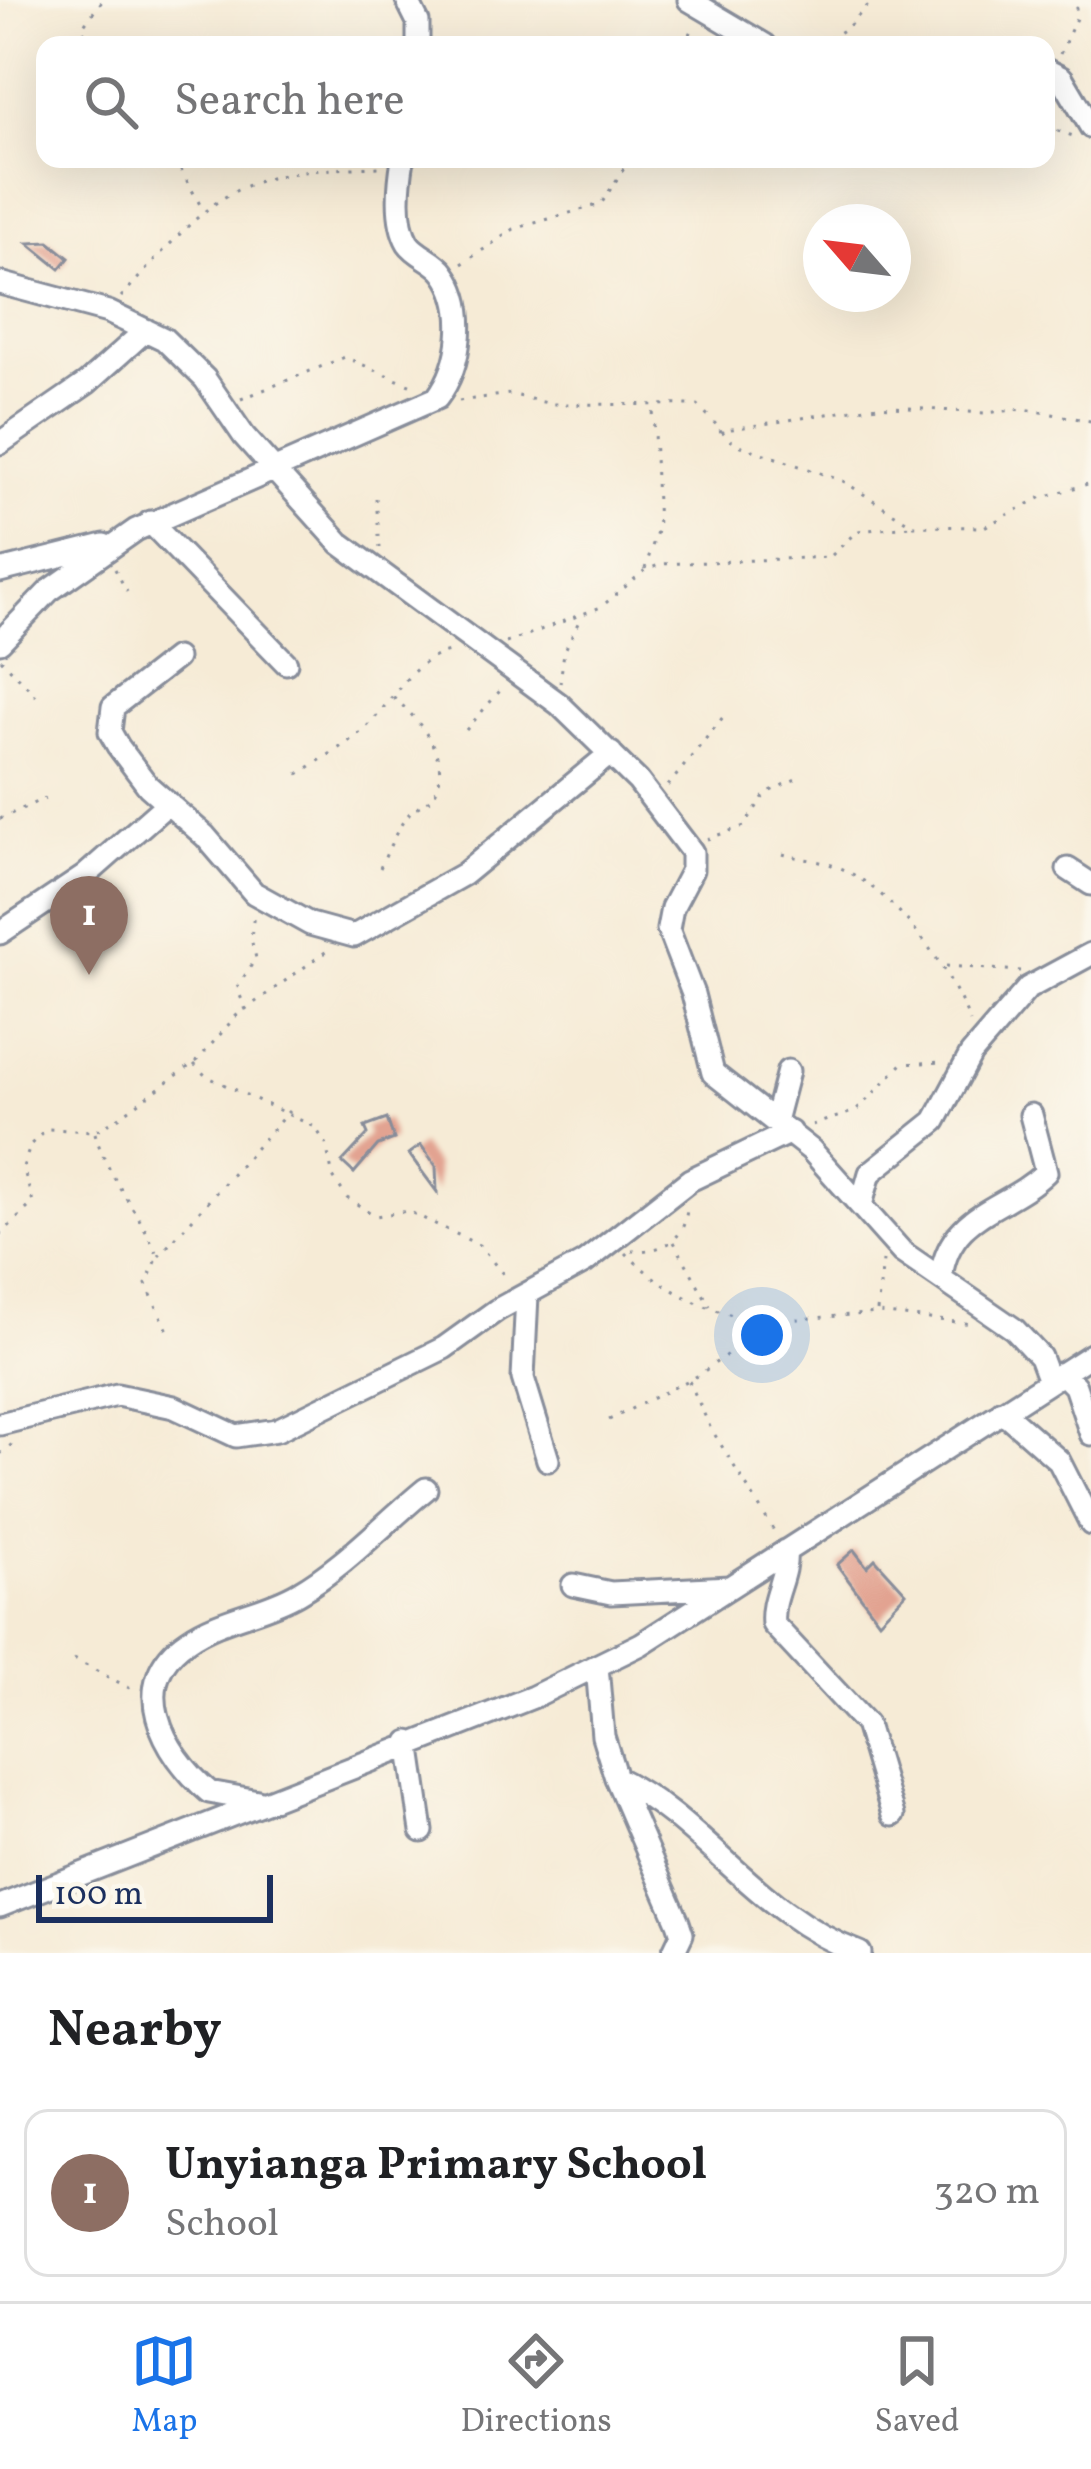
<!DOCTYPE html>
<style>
body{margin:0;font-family:Vollkorn,serif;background:#f2f2f2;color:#202124}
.compass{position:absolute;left:803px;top:204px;width:108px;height:108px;border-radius:50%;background:#fff;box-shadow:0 12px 48px #0002;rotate:298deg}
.scale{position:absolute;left:36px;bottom:30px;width:237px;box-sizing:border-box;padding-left:12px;border:6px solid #1b2f5e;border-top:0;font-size:33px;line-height:42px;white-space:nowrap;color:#1b2f5e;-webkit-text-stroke:9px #fbf7ec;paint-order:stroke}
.you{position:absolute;left:762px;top:1335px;width:42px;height:42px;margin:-30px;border:9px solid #fff;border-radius:50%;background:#1a73e8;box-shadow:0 0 0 18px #1a73e833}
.badge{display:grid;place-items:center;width:78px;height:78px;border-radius:50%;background:#1a73e8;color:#fff;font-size:39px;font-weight:700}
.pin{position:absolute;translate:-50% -99px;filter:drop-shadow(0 3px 6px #0008)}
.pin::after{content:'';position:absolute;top:63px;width:42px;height:36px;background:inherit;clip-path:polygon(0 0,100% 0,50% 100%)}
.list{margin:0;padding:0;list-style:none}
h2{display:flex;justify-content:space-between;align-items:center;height:156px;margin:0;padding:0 48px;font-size:51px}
h2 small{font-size:39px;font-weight:400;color:#757577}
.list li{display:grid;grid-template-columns:78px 1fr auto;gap:36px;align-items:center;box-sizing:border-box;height:168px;margin:0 24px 24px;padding:0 24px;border:3px solid #e0e0e0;border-radius:24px}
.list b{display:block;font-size:45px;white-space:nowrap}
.list p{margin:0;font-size:39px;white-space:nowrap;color:#757577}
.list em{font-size:39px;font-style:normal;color:#757577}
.icon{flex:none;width:66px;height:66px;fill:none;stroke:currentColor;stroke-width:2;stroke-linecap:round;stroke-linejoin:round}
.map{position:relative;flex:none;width:1091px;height:1953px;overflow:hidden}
.search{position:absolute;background:#fff;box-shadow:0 12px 48px #0002;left:36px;right:36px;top:36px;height:132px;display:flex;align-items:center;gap:30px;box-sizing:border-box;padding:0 42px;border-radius:24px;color:#757577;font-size:45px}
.sheet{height:348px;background:#fff}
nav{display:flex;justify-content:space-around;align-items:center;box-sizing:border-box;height:168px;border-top:3px solid #e0e0e0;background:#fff;font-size:33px;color:#757577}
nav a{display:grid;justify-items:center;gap:6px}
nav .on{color:#1a73e8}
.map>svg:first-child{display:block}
.building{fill:#e2a391}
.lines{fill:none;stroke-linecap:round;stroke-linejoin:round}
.minor-casing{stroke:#888d9a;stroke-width:27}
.path{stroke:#888d9a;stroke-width:3;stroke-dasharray:3 9;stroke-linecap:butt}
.minor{stroke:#fff;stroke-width:21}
</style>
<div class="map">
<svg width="1091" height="1953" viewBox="0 0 1091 1953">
<rect width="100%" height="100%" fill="#fbf7ec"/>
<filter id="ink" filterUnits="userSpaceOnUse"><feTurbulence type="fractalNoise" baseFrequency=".00833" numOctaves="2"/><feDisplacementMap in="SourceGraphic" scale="24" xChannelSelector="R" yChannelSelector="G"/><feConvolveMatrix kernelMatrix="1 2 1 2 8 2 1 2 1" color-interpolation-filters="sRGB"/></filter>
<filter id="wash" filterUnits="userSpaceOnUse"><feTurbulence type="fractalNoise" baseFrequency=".004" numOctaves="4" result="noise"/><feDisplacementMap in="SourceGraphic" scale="48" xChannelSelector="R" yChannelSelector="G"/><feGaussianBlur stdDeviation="2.7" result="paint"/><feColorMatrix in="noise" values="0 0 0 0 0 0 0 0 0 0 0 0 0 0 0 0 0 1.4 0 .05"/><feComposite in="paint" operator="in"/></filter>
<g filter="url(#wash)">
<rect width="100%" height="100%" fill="#f6ebd6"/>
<g id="blocks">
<path class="building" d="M49,242L69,258L60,269L28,243Z
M387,1119L394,1139L378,1145L354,1173L342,1162L368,1134L365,1127Z
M421,1145L436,1166L437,1192L409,1154Z
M854,1550L867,1567L875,1559L906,1593L879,1621L837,1565Z"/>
</g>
</g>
<g filter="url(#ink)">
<use href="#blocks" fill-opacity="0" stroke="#888d9a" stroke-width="3"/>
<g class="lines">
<g class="minor-casing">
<path id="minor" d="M407,0L418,22V45
M689,0L765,45
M1046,70L1062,78L1091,127
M0,283L108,312L164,339L205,379L244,436L340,543L559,704L638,781L692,852V870L672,908L668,929L693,994L713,1073L811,1150L902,1252L1014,1329L1040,1357L1049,1381
M0,443L87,383L146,330
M150,522L286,663
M0,571L104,545
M0,642L49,591L136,530L437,398C462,365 469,307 444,273C435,260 417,256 408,243C395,221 399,183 403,159
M176,658L113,707L110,732L118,746L148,786L205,836L254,893L310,924L354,936L464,874L611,753
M1068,869L1091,884
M0,933L85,876L168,803
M775,1121L788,1071
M861,1205L870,1173L935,1121L971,1054L1028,988L1091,954
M941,1277C950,1211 1006,1211 1046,1172L1031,1115
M527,1295L523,1378L548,1460
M1062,1373L1075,1386L1091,1434
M1002,1411L1059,1461L1091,1524
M0,1424L117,1395L174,1407L236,1436L277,1430L444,1348L497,1310L585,1262L690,1180L790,1132
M785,1551C788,1577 770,1597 773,1624L866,1724L893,1815
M573,1585L611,1593L730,1587
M597,1666L603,1736L616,1778C708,1824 755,1914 860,1953
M409,1742L422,1831
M616,1778L678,1922L682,1934L673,1953
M258,1801L209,1792C163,1753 125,1682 188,1640C221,1617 264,1613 298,1593C345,1566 384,1523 426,1489
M0,1906L533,1697L641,1644L1091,1355"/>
</g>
<path class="path" d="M89,45L82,27L103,0
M684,45L695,25
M819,45L848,27L873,0
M1060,54L1077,16L1075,0
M1046,127L1073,136
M175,159L203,210
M462,264L514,229L601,204L630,159
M121,297C221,188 231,171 382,167
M241,399L345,357L414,387
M459,401L510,394L551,404L698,405L733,443L843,481L914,526L984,527L1040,498L1091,483
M719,431L878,406L984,413L1025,409L1091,421
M376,498L380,548
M115,569L127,592
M645,569L658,528L653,408
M506,643L601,607L644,571L661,564L830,557L857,531L912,526
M1,659L41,701
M560,683L564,652L580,619
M466,730L505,685
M298,774C320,760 343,747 363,730C393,704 410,656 456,651
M668,786L723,717
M0,819L45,798
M707,839L744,826L766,793L800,777
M783,854C803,860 828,861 847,871C900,899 949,967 970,1022
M380,868C389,850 398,823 413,810C421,804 430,803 435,793C453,758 416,715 391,696
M946,966L1020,971
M246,1010L237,988L256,958L251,939L254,912
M194,1064L206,1076L315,1127L326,1144L333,1177L347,1198L376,1216L408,1211L479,1245L508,1280
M812,1125L856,1111L902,1064L942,1062
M95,1133C108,1181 141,1212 158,1257L146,1284L170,1335
M0,1235L33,1203L23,1167L31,1144L47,1129L95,1131L116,1119L198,1060L236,1016L331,948
M674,1242L710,1306
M632,1251C663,1251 684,1242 687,1209
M626,1253C663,1291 717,1319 771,1320
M159,1256L289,1111
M877,1311L883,1261
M689,1381L710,1427L776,1534
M609,1420L699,1375L773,1321L878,1313L973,1324
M0,1454L16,1441
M74,1659L137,1692"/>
<use href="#minor" class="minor"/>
</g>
</g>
</svg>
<svg class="compass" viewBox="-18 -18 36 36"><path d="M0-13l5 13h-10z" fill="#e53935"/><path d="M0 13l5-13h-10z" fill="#757577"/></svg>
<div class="scale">100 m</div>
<div class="you"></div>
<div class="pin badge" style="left:89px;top:975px;background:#8d6e63">1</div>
<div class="search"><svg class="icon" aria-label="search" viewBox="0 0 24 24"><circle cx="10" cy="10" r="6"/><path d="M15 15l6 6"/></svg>Search here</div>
</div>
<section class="sheet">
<h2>Nearby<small></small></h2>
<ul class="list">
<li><span class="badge" style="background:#8d6e63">1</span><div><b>Unyianga Primary School</b><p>School</p></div><em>320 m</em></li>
</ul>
</section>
<nav>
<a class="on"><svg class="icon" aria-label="map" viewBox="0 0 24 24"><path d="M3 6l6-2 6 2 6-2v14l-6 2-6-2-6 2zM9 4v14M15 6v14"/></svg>Map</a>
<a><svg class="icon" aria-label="directions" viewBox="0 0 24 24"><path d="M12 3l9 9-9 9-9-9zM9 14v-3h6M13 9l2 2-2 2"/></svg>Directions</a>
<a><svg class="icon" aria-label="saved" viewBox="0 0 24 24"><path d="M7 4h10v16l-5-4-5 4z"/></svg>Saved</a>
</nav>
